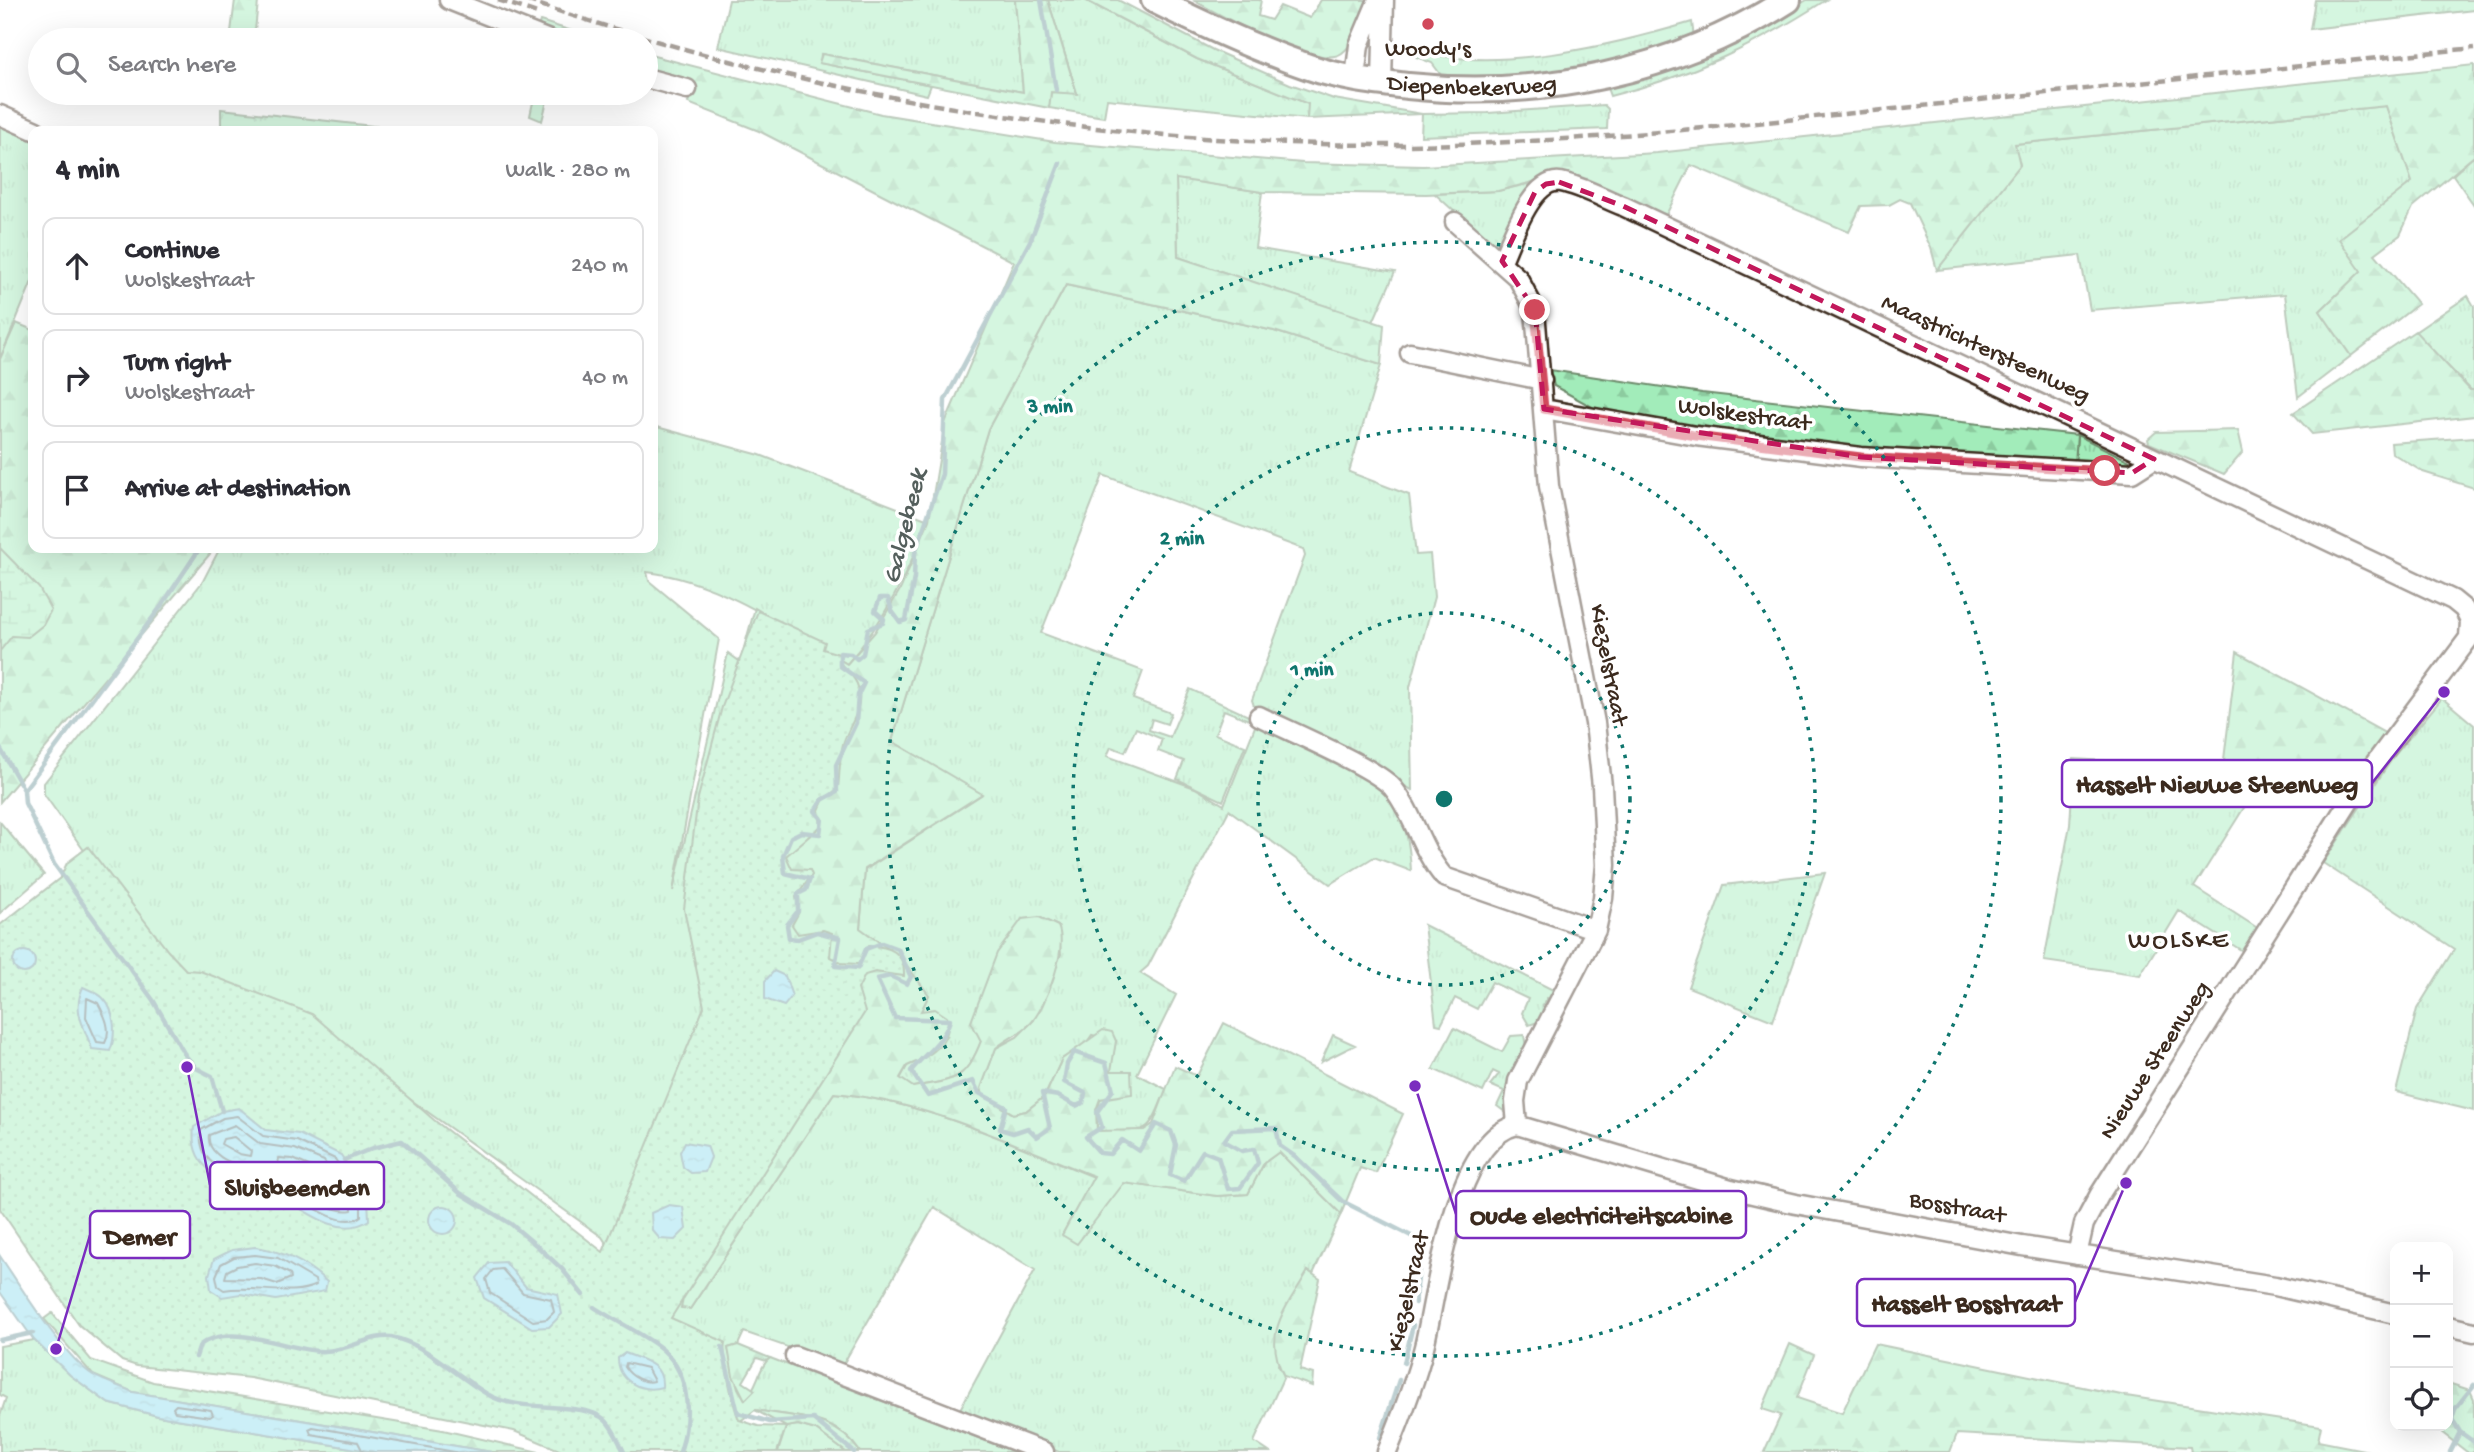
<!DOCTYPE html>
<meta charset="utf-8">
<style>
body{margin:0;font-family:"Gochi Hand",sans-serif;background:#f7f7f7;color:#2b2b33}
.controls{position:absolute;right:21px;bottom:21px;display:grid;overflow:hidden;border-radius:14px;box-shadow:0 7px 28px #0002}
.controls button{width:63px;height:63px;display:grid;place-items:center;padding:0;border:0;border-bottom:2px solid #e1e1e2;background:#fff;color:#2b2b33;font:35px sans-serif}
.stop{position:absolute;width:21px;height:21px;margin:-16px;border:5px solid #d1495b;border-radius:50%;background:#fff}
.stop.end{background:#d1495b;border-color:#fff;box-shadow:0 2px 7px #0008}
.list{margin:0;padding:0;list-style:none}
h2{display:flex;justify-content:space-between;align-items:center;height:91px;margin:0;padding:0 28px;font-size:30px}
h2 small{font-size:23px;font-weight:400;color:#7c7c81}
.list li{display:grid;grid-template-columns:46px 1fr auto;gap:21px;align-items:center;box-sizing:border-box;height:98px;margin:0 14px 14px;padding:0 14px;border:2px solid #e1e1e2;border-radius:14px}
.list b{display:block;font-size:26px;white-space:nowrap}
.list p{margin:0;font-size:23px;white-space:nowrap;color:#7c7c81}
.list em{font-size:23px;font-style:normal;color:#7c7c81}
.icon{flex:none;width:38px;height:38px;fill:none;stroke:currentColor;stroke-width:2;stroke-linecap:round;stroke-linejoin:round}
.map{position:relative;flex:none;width:2474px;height:1452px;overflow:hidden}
.search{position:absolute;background:#fff;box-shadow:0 7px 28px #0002;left:28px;top:28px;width:630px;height:77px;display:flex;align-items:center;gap:18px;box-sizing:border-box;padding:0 24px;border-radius:38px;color:#7c7c81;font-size:26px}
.panel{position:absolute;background:#fff;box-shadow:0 7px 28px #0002;left:28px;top:126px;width:630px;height:427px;border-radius:14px}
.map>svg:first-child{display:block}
.grass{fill:url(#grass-tufts);stroke:#6e8b6c;stroke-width:2}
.forest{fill:url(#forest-firs);stroke:#6e8b6c;stroke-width:2}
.wetland{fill:url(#wetland-marsh);stroke:#6e8b6c;stroke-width:2}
.park{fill:url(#park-dots);stroke:#6e8b6c;stroke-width:2}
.water{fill:url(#water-ripples);stroke:#6d959a;stroke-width:2}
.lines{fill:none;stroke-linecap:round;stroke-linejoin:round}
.shore{stroke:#5c7171;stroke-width:2}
.stream{stroke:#6d959a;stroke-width:4.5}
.street-casing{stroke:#3b2a1e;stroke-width:23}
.secondary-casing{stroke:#3b2a1e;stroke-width:30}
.street{stroke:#fff;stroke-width:18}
.secondary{stroke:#fff;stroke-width:24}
.rail{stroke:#3b2a1e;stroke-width:4.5;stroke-dasharray:10 5;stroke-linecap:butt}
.route{stroke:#d1495b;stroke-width:9}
.marked{fill:none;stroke:#c2185b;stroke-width:5;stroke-dasharray:14 9;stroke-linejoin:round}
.ring{fill:none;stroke:#0f766e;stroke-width:3.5;stroke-dasharray:3.5 7}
.poi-dot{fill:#d1495b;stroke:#fff;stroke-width:2.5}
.labels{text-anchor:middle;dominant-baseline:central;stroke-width:7;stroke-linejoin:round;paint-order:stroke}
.poi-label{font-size:24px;fill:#3b2a1e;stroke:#fff}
.street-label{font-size:24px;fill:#3b2a1e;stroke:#fff}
.water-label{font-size:26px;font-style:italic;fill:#545f5c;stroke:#fff}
.neighbourhood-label{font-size:26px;letter-spacing:2px;fill:#3b2a1e;stroke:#fff}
.centre{fill:#0f766e;stroke:#fff;stroke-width:3.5}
.ring-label{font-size:21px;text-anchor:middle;font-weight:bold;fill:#0f766e;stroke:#fff;stroke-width:7;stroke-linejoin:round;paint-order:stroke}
.leader{fill:none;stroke:#7b2cbf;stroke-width:2.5}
.callout-dot{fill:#7b2cbf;stroke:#fff;stroke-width:2.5}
.callout{fill:#fff;stroke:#7b2cbf;stroke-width:2.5}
.callout-label{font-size:26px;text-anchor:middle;font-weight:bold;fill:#3b2a1e}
</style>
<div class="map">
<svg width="2474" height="1452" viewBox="0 0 2474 1452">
<defs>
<pattern id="grass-tufts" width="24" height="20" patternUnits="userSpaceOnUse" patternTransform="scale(1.75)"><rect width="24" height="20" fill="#a2ecba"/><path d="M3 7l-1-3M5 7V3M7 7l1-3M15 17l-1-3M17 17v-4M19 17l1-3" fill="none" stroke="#8ccb9f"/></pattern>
<pattern id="forest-firs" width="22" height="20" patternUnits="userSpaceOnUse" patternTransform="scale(1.75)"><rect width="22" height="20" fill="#a2ecba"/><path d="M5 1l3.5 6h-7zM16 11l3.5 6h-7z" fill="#8ccb9f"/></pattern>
<pattern id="wetland-marsh" width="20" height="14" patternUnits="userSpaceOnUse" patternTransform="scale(1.75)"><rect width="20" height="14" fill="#a2ecba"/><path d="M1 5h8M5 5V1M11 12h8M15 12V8" fill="none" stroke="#8ccb9f"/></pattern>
<pattern id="park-dots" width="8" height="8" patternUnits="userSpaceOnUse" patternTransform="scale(1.75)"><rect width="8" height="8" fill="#a2ecba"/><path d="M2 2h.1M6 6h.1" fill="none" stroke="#8ccb9f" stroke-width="1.8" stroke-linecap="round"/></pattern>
<pattern id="water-ripples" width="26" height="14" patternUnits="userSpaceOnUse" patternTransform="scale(1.75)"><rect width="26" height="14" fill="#8edced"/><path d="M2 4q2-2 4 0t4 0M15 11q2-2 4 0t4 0" fill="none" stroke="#7bbdcb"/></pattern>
</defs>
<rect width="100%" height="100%" fill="#fff"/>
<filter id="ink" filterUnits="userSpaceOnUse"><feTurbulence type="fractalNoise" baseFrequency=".0143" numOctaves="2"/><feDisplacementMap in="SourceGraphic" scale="14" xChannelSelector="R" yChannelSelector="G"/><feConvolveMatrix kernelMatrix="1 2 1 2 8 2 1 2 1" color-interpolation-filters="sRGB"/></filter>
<g filter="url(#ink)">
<path class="grass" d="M729,0H1015L1023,92L821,54L820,63L931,85L927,95L718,47Z
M1048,0H1085L1197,59L1309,104L1307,119L1107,99L1104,117L1049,108L1051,92L1077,93Z
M1807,0H1826C1753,47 1694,75 1610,96L1607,88C1680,66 1741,39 1807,0Z
M2315,0H2474V10L2310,29Z
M1692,22L1694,38C1605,69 1536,79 1441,75L1432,63L1416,57L1418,50C1492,75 1618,44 1692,22Z
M535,93H549L542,121L530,116Z
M1604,105L1608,109L1607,129L1421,136L1422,114L1488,113Z
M2386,106L2412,182L2340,239L2362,271L2320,311L2351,356L2298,397L2285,294L2090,310L2080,255L1937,270L2020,165L2014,144Z
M221,109L417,131H221Z
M0,121L33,136V279L0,359Z
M2474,156V205L2453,175Z
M1176,178L1262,192L1255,248L1395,272L1373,322L1178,257Z
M1544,180L1502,242L1487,241L1435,194L1498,191Z
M1066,285L1274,331L1381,365L1349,472L1409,495L1416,555L1430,554L1434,597L1410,687L1412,790L1262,708L1255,709L1252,700L1305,556L1303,549L1103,475L1041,633L1143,671L1133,699L1171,713L1167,724L1152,719L1149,730L1170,737L1190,689L1255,719L1254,722L1224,710L1215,734L1245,746L1223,801L1177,779L1184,761L1158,751L1162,739L1136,728L1125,752L1111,747L1107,756L1195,788L1224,805L1256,724L1375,783C1404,810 1409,834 1411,871L1374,857L1330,884L1229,810L1148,966L1140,973L1176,995L1137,1074L1166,1089C1147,1139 1149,1130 1097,1131C1095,1100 1111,1072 1116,1041L1092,1035L1085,1045L1062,1059L1045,1096L1026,1111L1014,1114L982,1095L981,1088L996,1048L1017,1037L1034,1020L1061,954L1058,926L1039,917L977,1031L981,1041C965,1083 953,1079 913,1087L900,1079L907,1066L922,1059L947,1036L913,1025L860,928L865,870L981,795L892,741L988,429Z
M2468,296L2474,306V390H2471L2415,332Z
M653,426L760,455L929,520C906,575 887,618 847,664C787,628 718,580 647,572L649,581L719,639L673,891L728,653L835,730L771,895L690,1309L834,1093C925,1101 1009,1143 1094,1177L1062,1235L1124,1183L1217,1196L1248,1194L1264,1163L1279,1152L1341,1214L1313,1274L1308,1271L1278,1365L1284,1376L1254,1442L1269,1452H1059L959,1411L1035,1270L934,1207L842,1366L744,1332L738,1345L728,1348L738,1388L745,1399C758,1388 758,1367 770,1358L1015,1452H860C834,1415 797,1418 755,1410L727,1431L602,1237L309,1027L175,979L44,794V783L203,581L220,548H653Z
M2077,435L2132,462L2129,466L2075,464Z
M2442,698L2474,725V1111L2396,1092L2417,1009L2454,949L2323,863L2394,756Z
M2074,759L2223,768L2264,776L2194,887L2259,929L2244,952L2179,911L2140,975L2044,961L2070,825Z
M0,822L44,875L0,913Z
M1825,873L1773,1021L1688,987L1724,885Z
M1424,925L1557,992L1553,1000L1547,998L1543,1006L1547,1009L1541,1021L1529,1025L1522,1013L1528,999L1492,982L1477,1009L1455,998L1441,1025L1436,1024Z
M1454,1028L1502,1052L1511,1036L1524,1035L1526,1047L1509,1115L1497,1106L1504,1091L1490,1085L1499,1074L1493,1071L1483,1092L1433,1069Z
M1333,1035L1355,1045L1321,1062Z
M34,1340L70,1375L108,1403L158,1416L375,1452H0V1416L6,1398L0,1395V1346Z
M798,1425L816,1430L846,1452H778L786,1427Z"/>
<path class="forest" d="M235,0L258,2L254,40H230Z
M1015,0H1048L1077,94L1051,92L1049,108L819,63L822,54L1023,92Z
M1085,0H1118L1213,50L1290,84L1334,99L1422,114L1307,119L1308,104L1197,59Z
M1193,0H1261L1258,16L1271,20L1280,6L1310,18L1321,0H1369C1363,16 1357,42 1342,53C1318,71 1217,13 1193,0Z
M540,21L601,40H559L537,31Z
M646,54L881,114L1055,142L1303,163L1423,166L1657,153L2474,65V156L2413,207L2400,235L2375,254L2418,304L2351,356L2320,311L2361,271L2339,239L2412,182L2386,106L2015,144L2020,165L1937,270L1931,248L1910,203L1900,199L1889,205L1861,206L1849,232L1691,165L1665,217L1556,176L1498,191L1426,194L1262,192L1176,179L1178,257L1384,325L1381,365L1274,331L1066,285L988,429L892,741L982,794L865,869L860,928L902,959L929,995L921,1011L935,1009L947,1017C954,1043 927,1058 907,1066L900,1078L913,1087C953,1079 965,1083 981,1041L971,1022L997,953L1022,919L1039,917L1058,926C1068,948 1047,1005 1031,1023C1020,1034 1008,1038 996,1048L981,1088L983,1095L1013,1114L1026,1111L1045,1096L1062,1059L1103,1030L1112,1032L1116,1041L1111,1071H1131L1132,1094L1100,1099L1096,1110L1097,1131L1144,1130L1153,1124L1175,1066L1197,1076L1224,1023L1403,1114L1376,1173L1360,1168L1341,1214L1279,1152L1264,1163L1248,1194L1217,1196L1124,1183L1077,1244L1062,1235L1094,1176C1009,1143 925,1101 834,1093L690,1309L681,1308L771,895L834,730L742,655L755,608L847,664L875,632L901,588L929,520L945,423L1014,262L759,131L688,103L692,87L646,73Z
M16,323L33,330V548H215L0,802V359Z
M2415,331L2470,390H2474V416L2312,434L2293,413Z
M1550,370L1702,393L2077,435L2075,464L1863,450L1658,421L1594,408L1554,386Z
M2238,430L2243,452L2224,474L2149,443L2148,439L2156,432Z
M2474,437V488L2423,472L2392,453L2391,443Z
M2237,652L2385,733L2345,791L2223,768Z
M1308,1271L1320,1279L1300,1370L1313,1374L1312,1386L1284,1376C1261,1333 1287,1307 1308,1271Z
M52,1313L91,1360L153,1382L443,1430L539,1452H492L133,1392L93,1375L44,1319Z
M1790,1344L1814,1355L1797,1398L1842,1413L1875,1344L2126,1396L2321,1426L2318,1441L2374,1452H2191L2190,1447L1957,1434L1950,1452H1764L1781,1415L1762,1409Z
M738,1345L770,1358L766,1361L757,1358L743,1382L755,1390L745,1400L733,1376L728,1348Z
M2448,1383L2470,1390L2474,1399V1452H2467L2436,1428L2448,1426Z
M755,1410C797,1418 834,1414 860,1452H846L816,1430L798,1425L786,1427Z"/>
<path class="wetland" d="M0,548L39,588L51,610L43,625L28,637L12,636L0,651Z"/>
<path class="park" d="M758,611L825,642L823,649L839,654V661C845,671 855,675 858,687C864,710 849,724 843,744C839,759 840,773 838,788L823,801L819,810L821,826L786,856L792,869L810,870L812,875L796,897L799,912L792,925L798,934L823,930L832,933L830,957L841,963L858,964L869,946C890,946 905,952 904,976L875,972L865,975L858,989L865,1012L671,1318L725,1342C722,1357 733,1405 739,1420L758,1426L786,1427L777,1452H564L514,1431L250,1378L137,1366L122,1361L79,1325L0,1209V925L60,878L67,863L88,847L168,951L186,970L200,971L312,1014L434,1120L603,1252L704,1007L684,909L698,798L722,707Z"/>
<path class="water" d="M13 962a11 11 0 1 1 22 0a11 11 0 1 1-22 0Z
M774,971L785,976L792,996L784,1006L765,999V981Z
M83,987C89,990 99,993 103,998C116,1011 116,1036 110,1051L92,1049C84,1026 72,1011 83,987Z
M239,1108L266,1130L299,1134L341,1155L368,1198L369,1220C336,1243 296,1202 266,1188C249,1180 227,1182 210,1170C195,1159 192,1143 194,1127L222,1111Z
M685,1142L707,1146L711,1157L705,1172L691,1173L683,1167L680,1152Z
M669,1205L683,1207L686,1229L675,1240L660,1239L652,1230L651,1213Z
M429 1220a14 14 0 1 1 28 0a14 14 0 1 1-28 0Z
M255,1247C283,1251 306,1262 327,1282L325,1291L276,1300L241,1294L222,1297L211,1290L209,1275L214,1259L232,1250Z
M0,1256C21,1287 63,1356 93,1375C105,1382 120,1386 133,1392L492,1452H375L158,1416L108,1403L70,1375L34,1340L0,1292Z
M505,1262L526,1287L558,1294L562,1314L549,1327L532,1328L484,1298L477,1278L489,1263Z
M625,1353C642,1360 664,1363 662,1387C641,1393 618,1381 618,1358Z"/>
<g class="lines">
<path class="shore" d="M87,998L98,1003C105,1016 112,1030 105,1043L97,1042L86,1017Z
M237,1116L263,1136L297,1141L335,1159L361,1200V1216C338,1234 289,1188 267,1180C249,1174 231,1175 214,1164C203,1156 199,1143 201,1130L223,1118Z
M235,1125L260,1144L295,1149L324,1161L352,1203V1210C327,1215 295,1185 273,1174C256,1165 233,1169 217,1154C211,1149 208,1142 209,1135Z
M234,1137L251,1151L250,1156L239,1154L221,1144L223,1139Z
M279,1158L293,1159L318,1170L327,1189L323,1190L278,1164Z
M255,1255L278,1258L315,1280L316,1285C294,1297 252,1285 224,1290L218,1286L216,1276L221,1264L234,1257Z
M255,1263L275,1266L290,1274L291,1278L277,1284L261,1279L225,1278L227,1271L237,1266Z
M502,1269L523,1293L551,1299L554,1312L547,1319L533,1321L490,1293L486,1279L493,1270Z
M626,1363L647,1368L654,1381C644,1384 630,1376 625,1367Z
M176,1405L211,1410L213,1415L210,1417L175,1412L173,1408Z
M363,1452L358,1442L311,1434L309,1429L313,1427L455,1452"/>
<path class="stream" d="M1041,0L1056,90
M1060,163L1031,239L945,400L942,474L915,553L914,578L906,620L900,622L892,611L888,598H880L875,611L884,619L883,623L868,629L863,654L857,659L851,654L840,653V666L864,683L858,695L856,723L836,765L837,792L822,800L815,811L822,819L820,834L801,832L791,837L783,856L785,873L810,879L806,890L798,894V911L787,925L789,938L798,939L817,932L840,938L835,966L858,968L866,949L882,943L898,949L911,977L907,984L890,976L877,979L895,1018L950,1020C943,1043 926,1052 911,1071L928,1096L973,1081L979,1093L1006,1107L1000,1129L1013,1133L1028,1128L1037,1137L1050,1128L1042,1093L1058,1096L1076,1106L1083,1103L1085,1093L1064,1082L1067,1064L1074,1052L1106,1063L1113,1090L1097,1112L1102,1127L1086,1137L1100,1153L1110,1154L1122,1140L1139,1151L1156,1124L1171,1131L1176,1145L1170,1175L1184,1181L1203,1151L1218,1157L1228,1189L1240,1188L1258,1163L1254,1149L1242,1151L1224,1141L1232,1130L1276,1128L1280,1146L1296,1157L1342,1201L1421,1241L1423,1248
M200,548L162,605L24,790L25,803L54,864L153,1000L185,1055L196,1068L212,1076L222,1111
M0,748L24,790
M344,1160L373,1148L402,1141L460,1193L511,1224L537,1246L562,1269L583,1295
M1415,1303L1419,1269
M594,1307C613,1320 649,1337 663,1350C691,1375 691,1418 680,1452
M0,1340L33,1333
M722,1347L738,1413L770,1422L813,1419L854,1452
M196,1357L200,1345C231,1322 282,1348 318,1351C346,1353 371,1334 391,1337C427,1344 456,1376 487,1394C519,1414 584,1400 605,1420C613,1427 619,1442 624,1452
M1404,1363L1413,1325
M2474,1385L2455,1409L2452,1419L2460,1432L2474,1442
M1380,1438L1399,1380
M2450,1452L2460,1432"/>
<g class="street-casing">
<path id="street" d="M449,0L549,40
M646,78L687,89
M1355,78L1359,45L1378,0
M1382,83L1384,0
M0,115L36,131
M1455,222L1518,278L1535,310L1549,486L1595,723L1602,786L1606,865L1603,898L1596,930L1518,1081L1515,1101L1517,1125
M1502,261C1512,239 1532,177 1561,182C1581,186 1603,198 1623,206L2453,600L2464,609L2470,621
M1410,353L1542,380
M1544,409L1696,436L1861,457L2132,473L2154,459
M1259,716C1288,731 1375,767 1393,788C1414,814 1420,849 1444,877L1596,930
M2077,1255L2084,1224L2100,1194L2364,778L2469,638L2470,621
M2448,1326L2474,1332
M795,1356L1044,1452
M1387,1452C1401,1418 1415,1383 1424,1347C1437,1293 1454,1139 1517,1125L1731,1189L1796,1204L2022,1246L2275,1286L2395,1314"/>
</g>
<g class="secondary-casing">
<g id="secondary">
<path id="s1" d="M1154,0C1204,25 1256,49 1309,67C1340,78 1375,82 1408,86C1541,100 1674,72 1788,0"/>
</g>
</g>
<use href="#street" class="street"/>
<use href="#secondary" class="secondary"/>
<path class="rail" d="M498,0L537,13
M526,0C798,94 1102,145 1390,145C1559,145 1726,126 1893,109C2087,89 2280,68 2474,48"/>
</g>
</g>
<g class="lines" filter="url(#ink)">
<path class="route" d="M1535,310L1544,409L1696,436L1861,457L2105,471"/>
</g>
<path d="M0 0H2474V1452H0ZM1559,182L1623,206L2154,459L2132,473L1861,457L1544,409L1535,310L1502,261L1535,192L1546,184Z" fill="#fff" fill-opacity=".55" fill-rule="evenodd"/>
<path class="marked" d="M1559,182L1623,206L2154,459L2132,473L1861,457L1544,409L1535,310L1502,261L1535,192L1546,184Z"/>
<g class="ring">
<circle cx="1444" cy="799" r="186"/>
<circle cx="1444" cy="799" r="371"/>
<circle cx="1444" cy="799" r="557"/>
</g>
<circle class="poi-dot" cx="1428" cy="24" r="7"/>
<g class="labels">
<g class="poi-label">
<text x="1428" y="50">Woody's</text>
</g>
<g class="street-label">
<text stroke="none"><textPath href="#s1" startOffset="334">Diepenbekerweg</textPath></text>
<text transform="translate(1985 350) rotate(25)">Maastrichtersteenweg</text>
<text transform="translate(1744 416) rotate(8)">Wolskestraat</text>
<text transform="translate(1607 665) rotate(79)">Kiezelstraat</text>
<text transform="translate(2156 1061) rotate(-57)">Nieuwe Steenweg</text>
<text transform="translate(1957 1209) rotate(10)">Bosstraat</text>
<text transform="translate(1410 1292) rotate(-77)">Kiezelstraat</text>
</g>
<g class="water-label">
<text transform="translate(907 527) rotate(-76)">Galgebeek</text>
</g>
<g class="neighbourhood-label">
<text x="2179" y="942">WOLSKE</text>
</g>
</g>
<circle cx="1444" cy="799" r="10" class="centre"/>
<g class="ring-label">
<text x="1050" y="412">3 min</text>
<text x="1182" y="544">2 min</text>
<text x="1312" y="675">1 min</text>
</g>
<path class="leader" d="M2444 692L2372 783M187 1067L210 1185M1415 1086L1456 1214M56 1349L90 1235M2126 1183L2075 1302"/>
<g class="callout-dot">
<circle cx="2444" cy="692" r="7"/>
<circle cx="187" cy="1067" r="7"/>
<circle cx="1415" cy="1086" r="7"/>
<circle cx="56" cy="1349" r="7"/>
<circle cx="2126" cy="1183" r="7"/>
</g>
<g class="callout">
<rect x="2062" y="760" width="310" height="47" rx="7"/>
<rect x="210" y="1162" width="174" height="47" rx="7"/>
<rect x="1456" y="1191" width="290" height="47" rx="7"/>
<rect x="90" y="1211" width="100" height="47" rx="7"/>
<rect x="1857" y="1279" width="218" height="47" rx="7"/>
</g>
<g class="callout-label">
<text x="2217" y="792">Hasselt Nieuwe Steenweg</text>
<text x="297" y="1195">Sluisbeemden</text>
<text x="1601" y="1223">Oude electriciteitscabine</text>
<text x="140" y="1244">Demer</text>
<text x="1966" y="1311">Hasselt Bosstraat</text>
</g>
</svg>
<div class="controls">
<button>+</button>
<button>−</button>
<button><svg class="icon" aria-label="locate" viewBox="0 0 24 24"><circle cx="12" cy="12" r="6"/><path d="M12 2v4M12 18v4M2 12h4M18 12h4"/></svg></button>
</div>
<div class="stop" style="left:2105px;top:471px"></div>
<div class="stop end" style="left:1535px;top:310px"></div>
<div class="search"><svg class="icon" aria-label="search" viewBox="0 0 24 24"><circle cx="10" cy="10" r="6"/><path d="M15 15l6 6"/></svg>Search here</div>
<section class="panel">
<h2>4 min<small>Walk · 280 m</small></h2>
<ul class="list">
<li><svg class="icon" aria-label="ahead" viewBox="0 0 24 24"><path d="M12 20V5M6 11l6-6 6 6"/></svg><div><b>Continue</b><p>Wolskestraat</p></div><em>240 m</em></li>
<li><svg class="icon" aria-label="right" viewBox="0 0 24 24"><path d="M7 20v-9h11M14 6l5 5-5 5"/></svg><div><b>Turn right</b><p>Wolskestraat</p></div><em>40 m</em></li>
<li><svg class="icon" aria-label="arrive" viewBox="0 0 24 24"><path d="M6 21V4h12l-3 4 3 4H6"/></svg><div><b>Arrive at destination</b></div></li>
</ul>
</section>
</div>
